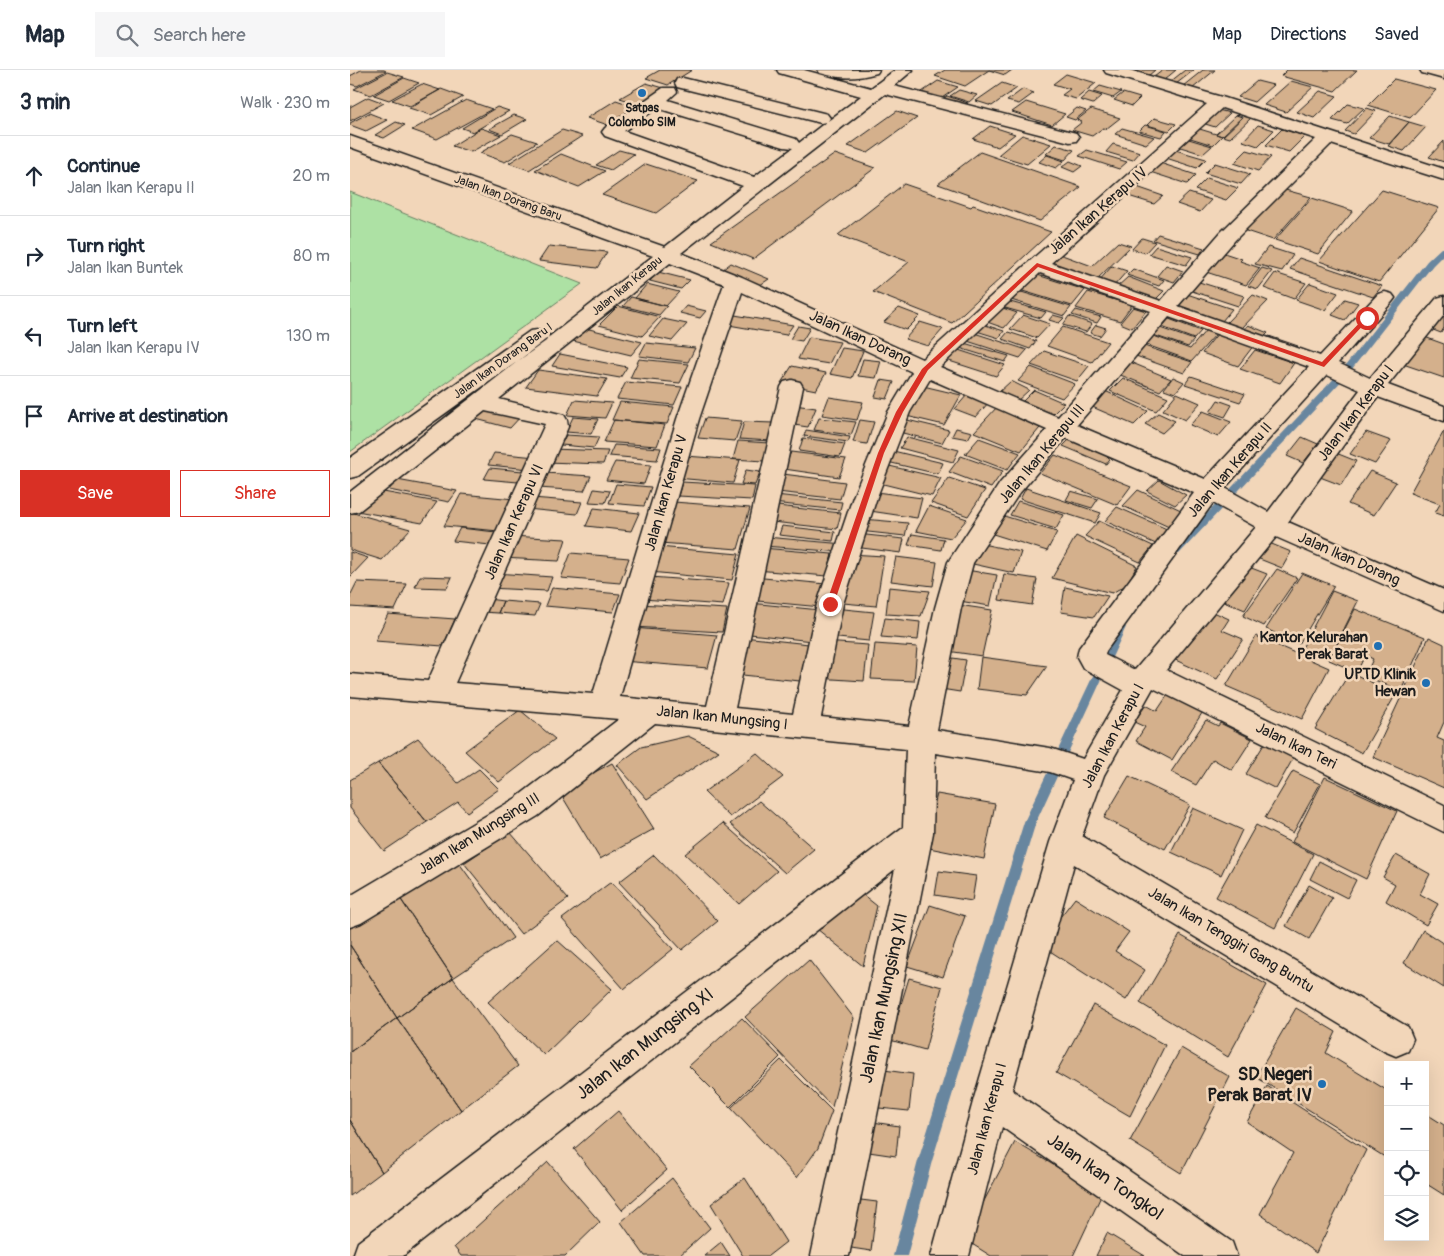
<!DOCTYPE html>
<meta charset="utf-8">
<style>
body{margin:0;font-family:Pangolin,sans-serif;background:#f6f6f7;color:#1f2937}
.controls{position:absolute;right:15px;bottom:15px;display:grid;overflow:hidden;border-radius:0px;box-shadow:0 5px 20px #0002}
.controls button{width:45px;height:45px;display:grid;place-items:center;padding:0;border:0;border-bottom:1px solid #e0e1e3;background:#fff;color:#1f2937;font:25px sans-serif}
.stop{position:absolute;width:15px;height:15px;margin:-11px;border:4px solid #d93025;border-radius:50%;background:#fff}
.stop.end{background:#d93025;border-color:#fff;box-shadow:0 1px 5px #0008}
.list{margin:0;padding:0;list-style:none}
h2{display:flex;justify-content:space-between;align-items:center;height:65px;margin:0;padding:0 20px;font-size:21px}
h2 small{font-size:16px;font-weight:400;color:#747a83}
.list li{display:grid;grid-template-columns:32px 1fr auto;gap:15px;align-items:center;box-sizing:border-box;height:80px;padding:0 20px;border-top:1px solid #e0e1e3}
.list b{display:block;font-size:19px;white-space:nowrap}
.list p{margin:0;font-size:16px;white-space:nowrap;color:#747a83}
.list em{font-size:16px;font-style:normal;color:#747a83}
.actions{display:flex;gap:10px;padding:15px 20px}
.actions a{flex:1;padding:11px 0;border:1px solid #d93025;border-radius:0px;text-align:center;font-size:18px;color:#d93025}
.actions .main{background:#d93025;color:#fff}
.icon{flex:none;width:28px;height:28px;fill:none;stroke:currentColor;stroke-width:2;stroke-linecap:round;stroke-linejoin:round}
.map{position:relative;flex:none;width:1094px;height:1186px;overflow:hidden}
header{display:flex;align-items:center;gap:30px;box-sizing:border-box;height:70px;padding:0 25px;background:#fff;border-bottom:1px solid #e0e1e3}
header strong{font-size:24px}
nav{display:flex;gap:28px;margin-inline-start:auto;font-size:18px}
.search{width:350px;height:45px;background:#f6f6f7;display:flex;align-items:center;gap:12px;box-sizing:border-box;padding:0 18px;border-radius:0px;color:#747a83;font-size:19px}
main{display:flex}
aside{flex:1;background:#fff}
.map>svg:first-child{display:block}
.green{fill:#ade1a4;stroke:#647e60}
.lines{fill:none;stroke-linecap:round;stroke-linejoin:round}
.stream{fill:#68869f;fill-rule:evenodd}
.building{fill:#d4b08c;stroke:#1c1c1c}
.minor-casing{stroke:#1c1c1c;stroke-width:3}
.highway-casing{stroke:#1c1c1c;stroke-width:3}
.minor{fill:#f2d6b9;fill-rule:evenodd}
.highway{fill:#f2d6b9;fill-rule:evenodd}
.route{fill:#d93025}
.poi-dot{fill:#1f6fb2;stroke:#f2d6b9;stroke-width:2}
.labels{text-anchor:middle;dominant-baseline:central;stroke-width:5;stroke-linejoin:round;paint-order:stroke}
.far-poi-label{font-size:12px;font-weight:bold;fill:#1c1c1c;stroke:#f2d6b9}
.far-street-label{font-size:12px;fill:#1c1c1c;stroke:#f2d6b9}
.street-label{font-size:15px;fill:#1c1c1c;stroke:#f2d6b9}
.poi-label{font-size:15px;font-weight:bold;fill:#1c1c1c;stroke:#f2d6b9;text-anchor:end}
.near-street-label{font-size:18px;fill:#1c1c1c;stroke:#f2d6b9}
.near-poi-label{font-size:18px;font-weight:bold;fill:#1c1c1c;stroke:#f2d6b9;text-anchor:end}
</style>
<header>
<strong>Map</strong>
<div class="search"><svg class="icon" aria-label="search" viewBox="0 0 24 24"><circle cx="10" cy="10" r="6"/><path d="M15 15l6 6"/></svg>Search here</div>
<nav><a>Map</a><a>Directions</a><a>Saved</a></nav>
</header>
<main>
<aside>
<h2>3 min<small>Walk · 230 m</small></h2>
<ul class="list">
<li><svg class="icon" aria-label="ahead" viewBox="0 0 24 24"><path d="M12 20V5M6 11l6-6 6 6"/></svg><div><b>Continue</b><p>Jalan Ikan Kerapu II</p></div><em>20 m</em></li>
<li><svg class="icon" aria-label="right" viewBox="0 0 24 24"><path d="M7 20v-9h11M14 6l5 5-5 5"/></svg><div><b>Turn right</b><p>Jalan Ikan Buntek</p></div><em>80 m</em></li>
<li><svg class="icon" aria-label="left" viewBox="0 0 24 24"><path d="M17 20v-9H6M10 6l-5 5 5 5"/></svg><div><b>Turn left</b><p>Jalan Ikan Kerapu IV</p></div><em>130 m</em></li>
<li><svg class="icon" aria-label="arrive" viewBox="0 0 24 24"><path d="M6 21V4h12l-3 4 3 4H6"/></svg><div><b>Arrive at destination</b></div></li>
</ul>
<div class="actions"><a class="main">Save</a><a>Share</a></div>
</aside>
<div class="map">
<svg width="1094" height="1186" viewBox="0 0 1094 1186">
<rect width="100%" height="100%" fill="#f2d6b9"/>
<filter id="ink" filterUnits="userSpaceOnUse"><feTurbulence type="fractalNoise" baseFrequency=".02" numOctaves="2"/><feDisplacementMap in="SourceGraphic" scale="10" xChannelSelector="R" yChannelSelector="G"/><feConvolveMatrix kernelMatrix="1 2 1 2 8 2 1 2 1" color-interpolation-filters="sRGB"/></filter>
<g filter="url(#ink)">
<path class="green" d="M0,122L232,214L0,382Z"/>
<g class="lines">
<path class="stream" d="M1091,178H1094V184L1083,195L998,304L829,484H823L821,482L823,480L992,300L1077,191Z
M771,553L776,557L686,752L582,1091L557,1186H543L568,1091L674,752L766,557Z"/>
</g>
<path class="building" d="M11,0H34L36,1L7,16L0,14V6Z
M310,0H342L318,15L296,8Z
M595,0H639L615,16L585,6Z
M639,0H662L655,5Z
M780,0H805L798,6Z
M813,0H826L814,10L804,7Z
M835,0H844L826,14L820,12Z
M853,0H865L842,19L833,16Z
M937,0H1007L985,21L931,6Z
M37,2L54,7L21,25L4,19Z
M716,4L746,13L726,29L712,25L720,19L703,14Z
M54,8L69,13L39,30L24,25Z
M1044,9L1086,20L1060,48L1018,35Z
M588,11L608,17L589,30L569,24Z
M907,11L923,15L904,32L888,27Z
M941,11L963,17L936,42L914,35Z
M296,13L314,18L288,34L270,28Z
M652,13L667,18L642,36L626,31Z
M72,14L90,20L60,36L42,30Z
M750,16L771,22L763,28L743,22Z
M91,19L113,27L81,45L59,38Z
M673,19L684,23L669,34L657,31Z
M609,20L627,25L619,32L600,26Z
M970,21L987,26L964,48L947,42Z
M739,22L752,26L743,34L730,30Z
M773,23L790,28L782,36L764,30Z
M597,26L618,33L611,38L590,31Z
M18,27L34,33L0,51V37Z
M116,30L142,39L87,69L62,60Z
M266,30L287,37L258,55L237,48Z
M676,32L715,44L702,55L662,42Z
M998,34L1014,38L997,54L982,50Z
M147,37L159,41L123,62L112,58Z
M727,38L736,41L725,50L716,47Z
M1017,38L1026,41L1004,64L995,61Z
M741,39L770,48L756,59L753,58L742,66L722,60L732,52L727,50Z
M864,39L880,43L865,57L849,52Z
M547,41L567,48L518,83L498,76Z
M19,43L37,50L16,61L0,55V53Z
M164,45L177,49L152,64L139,59Z
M886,45L892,47L872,66L866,64Z
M894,46L901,48L880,68L873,66Z
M1040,46L1059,52L1039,74L1019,68Z
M804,48L826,54L819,61L797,55Z
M46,52L55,55L34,68L25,65Z
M1059,52L1076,57L1054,81L1038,76Z
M795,55L816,61L811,67L789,61Z
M908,55L924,60L908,76L893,71Z
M640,56L665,64L648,77L623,69Z
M843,57L866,64L872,66L863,75L834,66Z
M131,58L151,65L121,82L102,76Z
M772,58L804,67L796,74L765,64Z
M932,59L955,66L939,82L916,75Z
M212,60L232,66L179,100L159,93Z
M162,64L187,72L155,92L130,83Z
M672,65L701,74L677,94L648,85Z
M832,67L862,76L853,84L824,75Z
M1094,71V92L1079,87Z
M763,74L790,82L783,90L756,82Z
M706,75L724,80L715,90L696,84Z
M822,79L856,89L847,98L813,87Z
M269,80L284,84L261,100L246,95Z
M737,80L777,92L769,99L729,86Z
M897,80L921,87L908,101L884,93Z
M630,82L731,117L690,151L588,114Z
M211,84L255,101L229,117L185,100Z
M485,84L525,98L403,189L361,172Z
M697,85L714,91L706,98L689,92Z
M720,91L732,96L724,102L712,97Z
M807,92L846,105L837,114L797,101Z
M865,93L900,104L891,114L855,103Z
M296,94L348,111L306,143L252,125Z
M857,108L888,118L876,130L845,120Z
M554,114L621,137L623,135L701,162L602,253L523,222L559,192L488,165Z
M784,116L813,126L804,134L775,125Z
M928,118L961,127L923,170L890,159Z
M1032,120L1089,138L1029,212L969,191Z
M839,123L861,130L850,142L827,134Z
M962,128L1003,141L968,184L925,170Z
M808,164L854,178L850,184L803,170Z
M792,168L805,172L795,183L782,179Z
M768,172L781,176L745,211L693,192L704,182L742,196Z
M199,176L257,182L247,198L189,191Z
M806,176L842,187L836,195L799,184Z
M918,177L943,185L932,201L905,194Z
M871,182L892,189L890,191L910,198L896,215L853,201Z
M949,188L1032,216L1023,227L940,199Z
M381,193L419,209L410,215L372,200Z
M816,195L833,201L824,212L807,206Z
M762,196L777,201L763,217L748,212Z
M912,198L922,201L908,219L898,216Z
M783,199L814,210L809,216L777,205Z
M308,202L340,210L331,219L300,211Z
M681,203L735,220L722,236L666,219Z
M925,203L956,213L944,229L914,218Z
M778,207L814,221L804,231L767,217Z
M849,212L894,226L888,236L842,221Z
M960,213L988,223L975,240L946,230Z
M297,214L329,222L316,236L285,228Z
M668,221L721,237L714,246L661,230Z
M738,222L782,235L770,251L726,238Z
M834,223L882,239L872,251L824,235Z
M903,225L918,231L891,259L876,253Z
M281,227L317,236L309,245L273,236Z
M995,229L1008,233L995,250L982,245Z
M653,230L696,242L691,248L648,236Z
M268,236L310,247L292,266L249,255Z
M336,236L356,241L350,248L330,243Z
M650,237L667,243L654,258L637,252Z
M783,237L796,241L782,258L770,253Z
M1094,237V258L1091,263L1078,258Z
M549,238L570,246L556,260L534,252Z
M726,240L751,247L747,253L722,245Z
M379,244L443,255L436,265L373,254Z
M673,245L700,254L687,268L660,259Z
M703,245L714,248L709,253L699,250Z
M719,246L742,254L736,262L713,255Z
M313,249L337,254L322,271L299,266Z
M819,249L851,261L844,269L812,257Z
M570,252L593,259L578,276L555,269Z
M626,252L654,261L649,268L620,259Z
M746,255L756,258L750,266L740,263Z
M898,255L918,263L912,269L892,262Z
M448,256L460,258L452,271L440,269Z
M713,257L758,272L742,292L697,276Z
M235,258L292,272L281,285L223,271Z
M810,258L844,270L838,277L803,265Z
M856,260L866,264L842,291L791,273L798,264L840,279Z
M618,261L677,280L670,288L611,269Z
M658,262L686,271L680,279L652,269Z
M868,263L904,275L888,296L852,283Z
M1069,265L1094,274V308L1050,293Z
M919,266L948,276L942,282L915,271Z
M459,267L490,272L479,294L448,289Z
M607,271L659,286L655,292L603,276Z
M296,273L345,278L338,292L289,286Z
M791,275L842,292L834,303L783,285Z
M492,278L513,281L502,308L480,304Z
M602,278L655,295L646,306L593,289Z
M905,280L944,293L930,313L890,299Z
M694,281L739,296L727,311L681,295Z
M210,284L277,297L270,308L202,296Z
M289,289L339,294L330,313L280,308Z
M513,289L531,291L526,308L508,306Z
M775,290L821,309L810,321L763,302Z
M442,296L476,303L466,320L431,313Z
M681,297L725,314L712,328L668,311Z
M188,300L257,309L247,326L176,317Z
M841,306L895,324L890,332L835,314Z
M823,307L834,312L825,323L814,319Z
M773,308L818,327L806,341L760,321Z
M531,310L544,312L537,329L525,327Z
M661,311L679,320L667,331L649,322Z
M276,312L332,317L324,335L267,329Z
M569,315L611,325L594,355L552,345Z
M684,320L714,333L701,346L670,334Z
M755,321L798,341L784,355L740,336Z
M827,323L850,333L835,350L813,340Z
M617,325L639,332L626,347L605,339Z
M479,327L513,332L507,350L472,345Z
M224,330L262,333L255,348L217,345Z
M868,330L882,335L875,347L860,342Z
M270,332L324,337L317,354L262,350Z
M444,335L466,338L458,357L437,354Z
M138,336L172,345L160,358L126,349Z
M648,336L694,353L671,381L624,362Z
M853,341L881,352L868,367L840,355Z
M808,343L825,351L812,363L795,354Z
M223,347L248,349L241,364L216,362Z
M355,348L392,351L385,371L348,368Z
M469,348L506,352L501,365L464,360Z
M549,348L599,360L592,373L541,360Z
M264,350L315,355L307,376L254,372Z
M510,350L524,352L517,374L503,372Z
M394,352L424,353L421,371L389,369Z
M606,358L622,362L618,369L602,366Z
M456,360L500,367L498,372L454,366Z
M1094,361V446L1085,443L1090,434L1060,423Z
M1016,362L1041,371L1025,394L1000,384Z
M216,365L249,367L244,378L211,375Z
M557,367L609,380L603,392L550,378Z
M952,367L968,374L953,393L937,386Z
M453,368L495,374L490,387L449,381Z
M629,368L670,383L657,400L615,384Z
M721,368L763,385L756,394L713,376Z
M388,371L419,373L414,391L383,389Z
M264,375L311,378L307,390L259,386Z
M201,379L258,381L253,394L196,392Z
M535,379L593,393L588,404L529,390Z
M441,382L496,389L489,407L434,399Z
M144,383L186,387L180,399L138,395Z
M986,383L1006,391L991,415L970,407Z
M705,385L781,416L767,435L690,403Z
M335,386L390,390L383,413L326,408Z
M611,386L653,401L641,418L599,402Z
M265,392L301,395L294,414L256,410Z
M535,395L591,408L582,426L525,412Z
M140,398L173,401L168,412L134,409Z
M396,400L410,402L405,415L391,414Z
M1020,401L1046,412L1024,445L998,434Z
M195,403L241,406L234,421L188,418Z
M433,404L495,412L490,429L427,422Z
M599,408L635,420L618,446L581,433Z
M47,410L107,421L99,432L39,420Z
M809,410L836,425L825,435L797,421Z
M332,412L405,416L402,430L328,426Z
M266,414L301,417L294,436L259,433Z
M676,418L751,443L745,453L670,429Z
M244,419L260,421L255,433L239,432Z
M23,420L87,432L72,453L7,441Z
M788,420L833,441L819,457L773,436Z
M721,421L748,429L742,438L716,430Z
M526,422L572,428L567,448L520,441Z
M111,424L165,429L149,461L94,456Z
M425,425L492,432L490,440L422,433Z
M182,428L232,432L227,444L177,439Z
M668,431L714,445L706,459L660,445Z
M324,432L400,438L388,479L310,473Z
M418,435L491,443L487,459L413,451Z
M579,436L617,449L601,468L566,461Z
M767,437L819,460L808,475L755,451Z
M244,438L289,443L281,461L236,456Z
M0,442L60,459L32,490L0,480Z
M654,446L707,462L697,481L643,464Z
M513,449L558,453L555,466L509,461Z
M749,451L803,476L790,492L735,466Z
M432,456L485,462L483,471L429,465Z
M110,458L146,462L140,475L103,471Z
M507,464L554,469L551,483L504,477Z
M562,464L594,469L591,480L558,475Z
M160,466L216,469L209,491L152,488Z
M726,466L787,496L776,515L762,523L702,508Z
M416,467L494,474L492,482L414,476Z
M912,470L941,482L932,498L902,486Z
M632,474L671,482L664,503L623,494Z
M308,477L389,484L382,510L300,502Z
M412,478L482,484L477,506L406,500Z
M0,482L18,488L0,507Z
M221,483L279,488L270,513L211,508Z
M500,484L534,486L526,536L482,532Z
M546,487L587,492L583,516L541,511Z
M891,494L917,504L895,540L869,529Z
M610,499L647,505L640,536L603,530Z
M927,499L947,508L914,556L893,546Z
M145,503L202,507L197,521L139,518Z
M952,503L984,516L949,574L916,559Z
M654,504L687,509L682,535L649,530Z
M70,506L102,507L97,518L65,517Z
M300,507L379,513L373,535L293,529Z
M403,507L476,514L471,537L397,530Z
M7,512L57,514L45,540L0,537V526Z
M539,517L580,521L571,546L536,544Z
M715,517L758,526L744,547L711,542Z
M202,518L270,524L263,542L195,536Z
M982,521L1008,531L979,589L952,578Z
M138,529L153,531L148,543L132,542Z
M153,531L190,534L185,546L148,543Z
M400,533L470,540L462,571L391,563Z
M289,534L377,539L372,562L282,557Z
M608,535L642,540L632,586L597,581Z
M484,538L524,542L519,571L477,567Z
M857,539L879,549L872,560L893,569L867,609L821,588Z
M1005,539L1075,567L1051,621L1015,606L1023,589L1015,585L1007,602L979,590Z
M38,544L105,549L93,576L25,571Z
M535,548L570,552L568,570L531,567Z
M283,558L367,565L358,598L272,591Z
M906,566L979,598L952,649L876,616Z
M393,567L459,574L450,611L383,604Z
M1079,567L1094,574V652L1087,668L1094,671V718L1023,687Z
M473,572L518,575L514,611L467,608Z
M525,574L567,577L564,611L521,609Z
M596,587L616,590L610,622L591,619Z
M631,587L697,596L677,625L627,619Z
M1000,602L1046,624L1012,683L965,659Z
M819,623L854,640L822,690L786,671L795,657L784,652L796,635L807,641Z
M170,640L205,669L149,712L115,681Z
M856,650L868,656L870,653L902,669L882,700L863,689L846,715L821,702Z
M338,666L369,681L297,729L267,695L291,677Z
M68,668L108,713L129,699L149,719L117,742L108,732L77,752L28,693Z
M916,671L945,685L926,719L896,704Z
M407,683L433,707L380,747L354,722Z
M28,693L77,752L34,781L0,738V710Z
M262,693L304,759L250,789L209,721Z
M943,701L970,714L943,763L915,748Z
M779,706L840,735L815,779L754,748Z
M975,707L1047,741L1016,809L942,772Z
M587,724L645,734L634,789L574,777Z
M409,731L464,779L435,803L380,754Z
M843,738L892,760L871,805L821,782Z
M373,753L427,801L389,834L335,784Z
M906,755L963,784L925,858L866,827Z
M160,762L218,829L171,864L114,793Z
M304,785L368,851L332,880L269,812Z
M1046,785L1080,804L1070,824L1088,834L1076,855L1036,831L1045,814L1033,807Z
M104,786L163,868L103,908L46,822Z
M969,791L1006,810L997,828L960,809Z
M589,801L626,806L622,831L585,825Z
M261,812L323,879L274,919L212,849Z
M959,815L982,828L959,869L936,856Z
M507,820L527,836L513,896L467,859Z
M46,822L103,908L47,948L0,875V851Z
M725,828L779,862L765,881L795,900L776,930L689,874Z
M580,835L615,846L593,907L557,896Z
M1073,860L1094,874V918L1054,893Z
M830,865L917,915L878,987L790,933Z
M207,870L262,919L194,985L138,932Z
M0,875L47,948L0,982Z
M459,890L504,948L482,1037L395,947Z
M103,908L168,996L111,1040L47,948Z
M559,908L592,917L575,980L540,970Z
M743,935L815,975L780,1046L706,1003Z
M946,938L986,962L976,983L1038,1021V1089L906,1007Z
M47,948L111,1040L32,1102L0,1050V982Z
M392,948L430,987L380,1037L339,996Z
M831,978L880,1007L831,1103L780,1071Z
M431,990L482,1041L468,1078L447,1108L381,1038Z
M534,1000L563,1004L559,1041L529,1038Z
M917,1016L1016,1080L966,1183L910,1144L943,1083L897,1052Z
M268,1041L317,1100L272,1140L224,1079Z
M1075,1043L1094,1055V1125L1075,1113Z
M0,1050L32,1102L0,1126Z
M516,1051L549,1056L546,1086L512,1081Z
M665,1072L752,1124L723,1186H641L614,1169Z
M198,1092L250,1152L215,1186H111L104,1177Z
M322,1108L360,1158L329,1186H295L271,1152Z
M395,1108L436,1172L418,1186H393L361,1134Z
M495,1128L527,1132L521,1181L488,1176Z
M757,1163L795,1186H746Z
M371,1172L380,1186H354Z"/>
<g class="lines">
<g class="minor-casing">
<path id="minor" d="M427,0H454L521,18L545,0H563L544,16L726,63L729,67L726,71L720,72L535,24L331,183L392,207L572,289L680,191L857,34L756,3L754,0H779L875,28L1094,99V110L981,74L885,170L828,236L970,286L1028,224L1035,222L1042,224L1045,228L1042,232L988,293L1020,308L1087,228L1094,226V245L1038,315L1094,336V351L1028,327L938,452L1094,520V541L926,467L816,600L1094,735V762L803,618L754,705L732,766L1058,957L1063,969L1058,981L1046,986L1034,981L724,794L662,1020L882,1172L887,1186H835L652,1057L619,1186H581L624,1028L700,772L723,710L700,702L585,683L583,763L499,1186H461L545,799L53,1186H3L8,1172L553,757L556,679L305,653L188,746L11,853L0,857V826L166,728L269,649L0,626V604L78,611L195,354L135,341L9,441L0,443V422L303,186L0,77V66L315,177L393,116L255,66L252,62L255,58L313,18H325L327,22L318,30L446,69L449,73L476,52L471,53L327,17L325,13L327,9L333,8L477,44L480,48L478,51L511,26L429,3ZM307,38L434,77L443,78L404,107L274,61ZM872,38L966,69L871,162L811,231L701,193ZM320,193L374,214L327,349L243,624L105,613L218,357L217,350L214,345L149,329ZM690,203L801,241L708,347L590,297ZM392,222L562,302L538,342L503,427L467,534L443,644L385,638L453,317L450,312L442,310L434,312L431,317L357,636L270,627L349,349ZM819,247L959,297L855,409L727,355ZM977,305L1010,320L918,442L875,418ZM580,309L697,360L650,413L598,492L585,538L559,656L471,647L493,534L527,427L560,342ZM716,368L844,423L729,578L727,587L733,598L773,620L733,689L700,678L587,660L611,538L623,493L668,425ZM863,433L906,457L785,600L755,585L756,581Z
M468,0H529L527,3C505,9 492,9 470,3Z
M188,260L196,261L199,266L196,271L8,406L0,408V388L180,261Z"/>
</g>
<g class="highway-casing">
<path id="highway" d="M1070,0H1094V9L1072,3Z"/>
</g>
<use href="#minor" class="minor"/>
<use href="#highway" class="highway"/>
</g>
</g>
<path class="route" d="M687,193L972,292L1015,247L1020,248L974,297L688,197L578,300L553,342L534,383L484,534L480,537L477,536L476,534L528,383L546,342L572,299Z"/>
<g class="poi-dot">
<circle cx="292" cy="23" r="5"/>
<circle cx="1028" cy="576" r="5"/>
<circle cx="1076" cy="613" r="5"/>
<circle cx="972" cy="1014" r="5"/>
</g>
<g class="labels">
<g class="far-poi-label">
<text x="292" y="38">Satpas<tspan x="292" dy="14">Colombo SIM</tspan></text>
</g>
<g class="far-street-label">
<text transform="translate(158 128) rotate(20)">Jalan Ikan Dorang Baru</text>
<text transform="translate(277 216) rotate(-39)">Jalan Ikan Kerapu</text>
<text transform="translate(153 291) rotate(-36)">Jalan Ikan Dorang Baru I</text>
</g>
<g class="street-label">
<text transform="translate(748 141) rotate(-41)">Jalan Ikan Kerapu IV</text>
<text transform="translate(510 268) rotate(25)">Jalan Ikan Dorang</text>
<text transform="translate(1006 343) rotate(-53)">Jalan Ikan Kerapu I</text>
<text transform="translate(692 384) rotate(-50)">Jalan Ikan Kerapu III</text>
<text transform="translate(880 400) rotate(-49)">Jalan Ikan Kerapu II</text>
<text transform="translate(316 423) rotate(-74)">Jalan Ikan Kerapu V</text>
<text transform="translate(164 452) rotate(-66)">Jalan Ikan Kerapu VI</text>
<text transform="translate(999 489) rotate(24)">Jalan Ikan Dorang</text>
<text transform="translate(372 648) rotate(6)">Jalan Ikan Mungsing I</text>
<text transform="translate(763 666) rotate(-62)">Jalan Ikan Kerapu I</text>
<text transform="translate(946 676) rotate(26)">Jalan Ikan Teri</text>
<text transform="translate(129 764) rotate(-32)">Jalan Ikan Mungsing III</text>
<text transform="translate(881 870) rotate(31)">Jalan Ikan Tenggiri Gang Buntu</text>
<text transform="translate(637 1049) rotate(-75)">Jalan Ikan Kerapu I</text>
</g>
<g class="poi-label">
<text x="1018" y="567">Kantor Kelurahan<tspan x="1018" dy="17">Perak Barat</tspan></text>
<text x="1066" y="604">UPTD Klinik<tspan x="1066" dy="17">Hewan</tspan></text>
</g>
<g class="near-street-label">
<text transform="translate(534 928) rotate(-78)">Jalan Ikan Mungsing XII</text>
<text transform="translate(295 974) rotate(-38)">Jalan Ikan Mungsing XI</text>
<text transform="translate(755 1107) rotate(35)">Jalan Ikan Tongkol</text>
</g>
<g class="near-poi-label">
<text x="962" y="1004">SD Negeri<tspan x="962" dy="21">Perak Barat IV</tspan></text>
</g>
</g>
</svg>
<div class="controls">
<button>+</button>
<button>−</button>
<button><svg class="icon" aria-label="locate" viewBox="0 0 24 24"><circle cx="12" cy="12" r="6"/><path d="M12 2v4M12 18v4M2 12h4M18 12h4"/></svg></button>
<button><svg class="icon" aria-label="layers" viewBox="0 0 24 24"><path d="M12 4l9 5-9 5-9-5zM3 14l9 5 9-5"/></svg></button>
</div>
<div class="stop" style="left:1017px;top:248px"></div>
<div class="stop end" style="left:480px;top:534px"></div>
</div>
</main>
